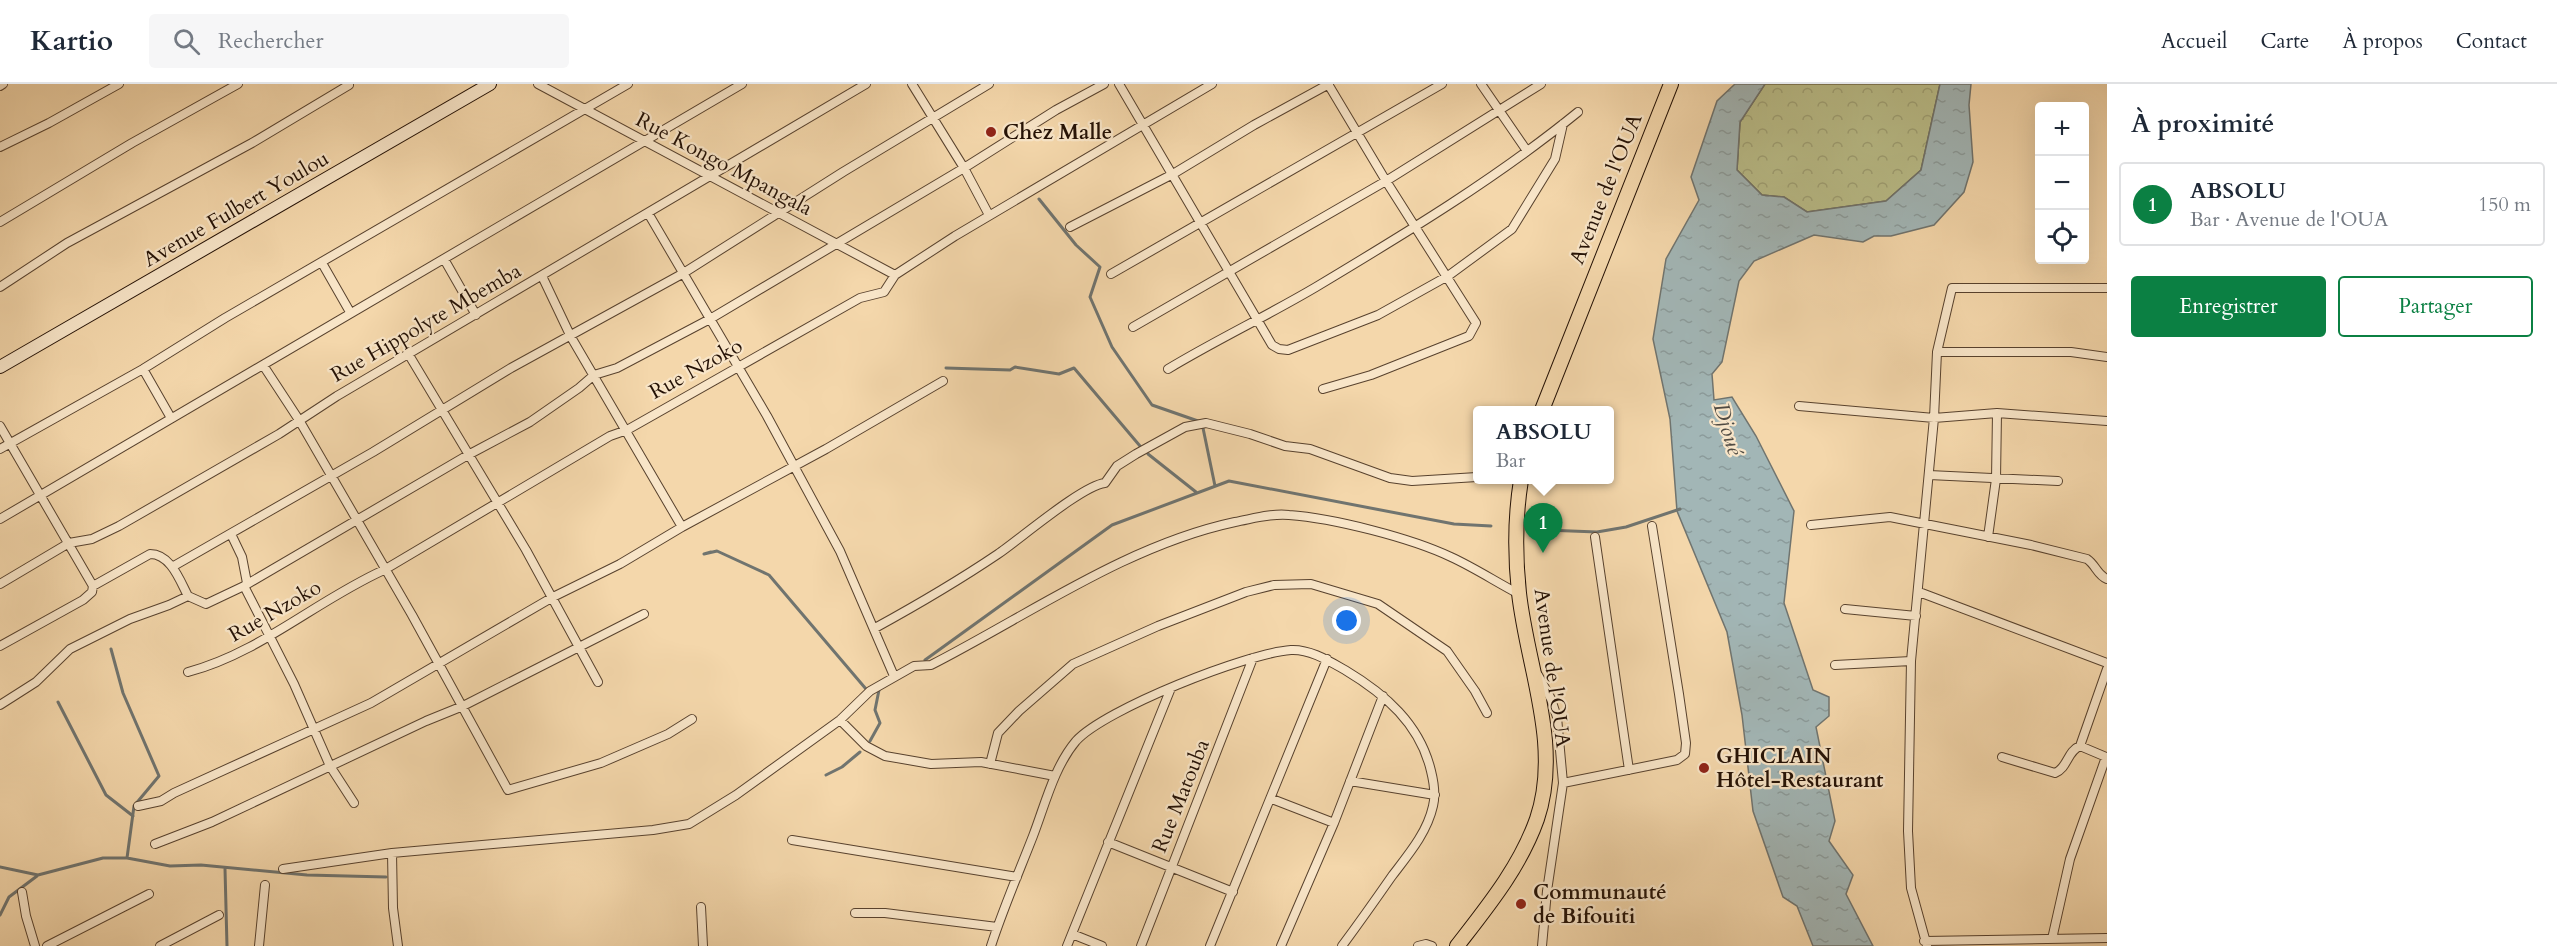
<!DOCTYPE html>
<html lang="fr">
<meta charset="utf-8">
<style>
body{margin:0;font-family:Cardo,serif;background:#f6f6f7;color:#1f2937}
.controls{position:absolute;right:18px;top:18px;display:grid;overflow:hidden;border-radius:6px;box-shadow:0 6px 24px #0002}
.controls button{width:54px;height:54px;display:grid;place-items:center;padding:0;border:0;border-bottom:2px solid #e0e1e3;background:#fff;color:#1f2937;font:30px sans-serif}
.you{position:absolute;left:1347px;top:537px;width:21px;height:21px;margin:-15px;border:4px solid #fff;border-radius:50%;background:#1a73e8;box-shadow:0 0 0 9px #1a73e833}
.badge{display:grid;place-items:center;width:39px;height:39px;border-radius:50%;background:#0b8043;color:#fff;font-size:20px;font-weight:700}
.pin{position:absolute;translate:-50% -50px;filter:drop-shadow(0 2px 3px #0008)}
.pin::after{content:'';position:absolute;top:32px;width:21px;height:18px;background:inherit;clip-path:polygon(0 0,100% 0,50% 100%)}
.popup{position:absolute;left:1473px;top:322px;width:141px;height:78px;box-sizing:border-box;display:grid;place-content:center;border-radius:6px;background:#fff;filter:drop-shadow(0 2px 4px #0005);font-size:20px;white-space:nowrap;color:#747a83}
.popup b{font-size:22px;color:#1f2937}
.popup::after{content:'';position:absolute;left:50%;top:100%;margin-left:-12px;border:12px solid transparent;border-top-color:#fff}
.list{margin:0;padding:0;list-style:none}
h2{display:flex;justify-content:space-between;align-items:center;height:78px;margin:0;padding:0 24px;font-size:26px}
h2 small{font-size:20px;font-weight:400;color:#747a83}
.list li{display:grid;grid-template-columns:39px 1fr auto;gap:18px;align-items:center;box-sizing:border-box;height:84px;margin:0 12px 12px;padding:0 12px;border:2px solid #e0e1e3;border-radius:6px}
.list b{display:block;font-size:22px;white-space:nowrap}
.list p{margin:0;font-size:20px;white-space:nowrap;color:#747a83}
.list em{font-size:20px;font-style:normal;color:#747a83}
.actions{display:flex;gap:12px;padding:18px 24px}
.actions a{flex:1;padding:14px 0;border:2px solid #0b8043;border-radius:6px;text-align:center;font-size:21px;color:#0b8043}
.actions .main{background:#0b8043;color:#fff}
.icon{flex:none;width:33px;height:33px;fill:none;stroke:currentColor;stroke-width:2;stroke-linecap:round;stroke-linejoin:round}
.map{position:relative;flex:none;width:2107px;height:862px;overflow:hidden}
header{display:flex;align-items:center;gap:36px;box-sizing:border-box;height:84px;padding:0 30px;background:#fff;border-bottom:2px solid #e0e1e3}
header strong{font-size:28px}
nav{display:flex;gap:33px;margin-inline-start:auto;font-size:21px}
.search{width:420px;height:54px;background:#f6f6f7;display:flex;align-items:center;gap:15px;box-sizing:border-box;padding:0 21px;border-radius:6px;color:#747a83;font-size:22px}
main{display:flex}
aside{flex:1;background:#fff}
.map>svg:first-child{display:block}
.forest{fill:url(#forest-crowns);stroke:#6f6848;stroke-width:1.5}
.water{fill:url(#water-ripples);stroke:#70746f;stroke-width:1.5}
.lines{fill:none;stroke-linecap:round;stroke-linejoin:round}
.stream{stroke:#70746f;stroke-width:3}
.minor-casing{stroke:#58422e;stroke-width:10}
.secondary-casing{stroke:#241105;stroke-width:14}
.primary-casing{stroke:#241105;stroke-width:16}
.minor{stroke:#f8e5c8;stroke-width:8}
.secondary{stroke:#f8e5c8;stroke-width:12}
.primary{stroke:#f4d7ab;stroke-width:14}
.poi-dot{fill:#8f2418;stroke:#f8e5c8;stroke-width:2}
.labels{text-anchor:middle;dominant-baseline:central;stroke-width:4.5;stroke-linejoin:round;paint-order:stroke}
.poi-label{font-size:21px;font-weight:bold;fill:#241105;stroke:#f8e5c8;text-anchor:start}
.street-label{font-size:21px;fill:#241105;stroke:#f8e5c8}
.water-label{font-size:22px;font-style:italic;fill:#504b43;stroke:#f8e5c8}
</style>
<header>
<strong>Kartio</strong>
<div class="search"><svg class="icon" aria-label="search" viewBox="0 0 24 24"><circle cx="10" cy="10" r="6"/><path d="M15 15l6 6"/></svg>Rechercher</div>
<nav><a>Accueil</a><a>Carte</a><a>À propos</a><a>Contact</a></nav>
</header>
<main>
<div class="map">
<svg width="2107" height="862" viewBox="0 0 2107 862">
<defs>
<pattern id="forest-crowns" width="20" height="18" patternUnits="userSpaceOnUse" patternTransform="scale(1.5)"><rect width="20" height="18" fill="#babe8a"/><path d="M2 6a3 3 0 1 1 6 0M12 15a3 3 0 1 1 6 0" fill="none" stroke="#a0a276"/></pattern>
<pattern id="water-ripples" width="26" height="14" patternUnits="userSpaceOnUse" patternTransform="scale(1.5)"><rect width="26" height="14" fill="#a2b6b6"/><path d="M2 4q2-2 4 0t4 0M15 11q2-2 4 0t4 0" fill="none" stroke="#8b9b9b"/></pattern>
</defs>
<rect width="100%" height="100%" fill="#f4d7ab"/>
<filter id="stains"><feTurbulence type="fractalNoise" baseFrequency=".00333" numOctaves="4"/><feColorMatrix values="0 0 0 0 .2 0 0 0 0 .09 0 0 0 0 .02 0 0 0 .5 -.17"/></filter>
<radialGradient id="worn" r=".72"><stop offset=".6" stop-color="#630" stop-opacity="0"/><stop offset="1" stop-color="#630" stop-opacity=".3"/></radialGradient>
<path class="forest" d="M1765,0H1940L1921,86L1886,117L1807,128L1784,113L1762,111L1737,86L1740,38Z"/>
<path class="water" d="M1735,0H1765L1740,38L1737,86L1762,111L1784,113L1807,128L1886,117L1921,86L1940,0H1971L1969,21L1973,78L1964,108L1934,141L1891,152H1874L1863,158L1814,151L1754,177L1739,197L1722,278L1712,290L1714,316L1732,313L1756,352L1794,427L1784,519L1813,606L1829,613V632L1816,643L1835,737L1829,757L1853,791L1846,810L1873,862H1813L1797,822L1783,813L1753,727L1742,631L1727,548L1677,427L1670,335L1653,255L1666,175L1699,116L1691,93L1717,17Z"/>
<g class="lines">
<path class="stream" d="M1039,115L1076,161L1100,183L1090,213L1112,263L1152,321L1198,337
M946,284L1010,286L1015,283L1059,290L1074,284L1140,362
M1203,344L1215,402
M1148,370L1196,408
M1545,446L1597,448L1626,443L1680,425
M711,468L704,470L717,467L769,491L866,605
M111,565L123,609L159,692L134,722L127,774
M925,576L1112,441L1229,397L1454,440L1491,442
M58,618L106,711L133,732
M870,657L880,639L875,626L879,606
M826,691L842,683L860,668
M0,783L38,791L103,774H127L170,782L201,781L307,791L386,793
M225,785L227,862
M0,831L9,813L37,792"/>
<g class="minor-casing">
<path id="minor" d="M538,0L895,191
M912,0L964,84L989,131
M1119,0L1272,261L1279,265L1288,266L1378,231L1448,192L1512,145L1555,75L1563,40
M1481,0L1527,67
M0,2L3,0
M0,63L49,39L119,0
M648,129L767,332L840,467L894,592
M0,138L132,59L238,0
M1070,143L1173,90L1254,41L1329,0
M444,175L476,231
M322,179L350,228
M1111,190L1442,0
M542,192L571,253L682,443
M0,203L67,159L252,59L349,1
M1133,243L1386,97L1541,0
M1937,268H2071L2107,273
M409,271L526,466L598,598
M263,281L299,336L412,531L508,706L601,679L668,650L692,635
M143,285L171,334
M1168,285C1216,256 1267,232 1316,203C1406,149 1497,94 1578,28
M1323,305L1371,291L1469,252L1476,239L1386,97L1328,0
M1799,322L1934,334L1997,329L2107,337
M0,342L93,502
M0,365L143,285L225,234L628,0
M1929,391L2058,397
M0,435L742,0
M1811,441L1890,433L2031,461L2087,475C2096,481 2097,491 2107,495
M231,450L242,473L247,499
M1595,453L1629,686
M1988,453L1996,395L1997,329
M172,483L373,368L511,284L682,190L843,88L989,0
M0,500L69,459L92,455L119,442L279,350L337,312L866,0
M244,502L294,600L330,682L354,719
M1919,508L2107,579
M1845,525L1916,532
M875,544C917,521 958,497 998,470C1020,455 1083,401 1105,399L1117,382L1136,370L1185,343L1206,339L1250,350L1285,362L1310,365L1390,394L1412,397L1477,393
M0,562L83,516L92,508L93,502L150,470C171,470 180,497 188,512
M1835,581L1911,577
M188,588C260,569 317,516 384,486L610,352L627,346L860,214L884,208L895,191L955,152L1212,0
M1538,591L1551,615L1557,633L1563,699L1547,807L1542,862
M0,621L36,598L70,565L130,535L169,521L188,512L206,520L244,502L468,371L530,338L579,304L594,291L617,284L710,235L964,84L1056,26L1104,0
M840,636L866,662L885,672L931,680L981,678L1055,692
M2002,673L2055,689C2068,684 2067,667 2080,662
M990,680L998,649L1019,627L1073,580L1158,542L1246,508L1274,501L1311,500L1378,520L1447,567L1475,607L1487,629
M1350,697L1435,711
M1563,699L1677,676L1685,670L1686,659L1679,610L1652,442
M1272,715L1334,739
M138,722L161,717L174,709L371,619L553,513L620,480L682,443L826,365L943,297
M792,756L1017,793
M1108,758L1233,808
M155,760L212,738L426,637L463,622L644,530
M392,769L393,824L398,862
M283,785L392,769L653,746L689,740L736,711L840,636L870,607L914,582L931,581C1029,531 1127,461 1235,438C1252,435 1271,429 1289,431C1333,434 1411,454 1451,473C1475,484 1496,498 1519,510
M22,808L26,832L35,862
M701,823L703,862
M855,829H885L997,843
M1072,850L1102,862
M2052,855L2070,775L2106,673L2080,662L2107,585
M1924,857L2107,854
M47,862L149,810
M160,862L219,831
M259,862L265,801
M991,862C1003,825 1019,788 1033,752C1045,721 1054,683 1076,657C1105,625 1247,569 1291,566C1310,565 1329,577 1345,586C1385,610 1420,640 1431,687C1434,699 1436,710 1433,722C1427,749 1408,771 1392,792C1376,815 1359,839 1342,862
M1067,862L1171,604
M1141,862L1253,574
M1210,862L1327,575
M1281,862L1334,739L1383,612
M1418,862L1426,860L1432,862
M1927,862L1911,804L1908,747L1911,577L1934,334L1937,268L1952,204H2107"/>
</g>
<g class="secondary-casing">
<path id="secondary" d="M0,283L490,0"/>
</g>
<g class="primary-casing">
<path id="primary" d="M1542,326L1671,0
M1457,862C1488,822 1520,783 1537,735C1562,661 1527,583 1519,509C1515,471 1515,433 1521,396"/>
</g>
<use href="#minor" class="minor"/>
<use href="#secondary" class="secondary"/>
<use href="#primary" class="primary"/>
</g>
<g class="poi-dot">
<circle cx="991" cy="48" r="6"/>
<circle cx="1704" cy="684" r="6"/>
<circle cx="1521" cy="820" r="6"/>
</g>
<g class="labels">
<g class="poi-label">
<text x="1003" y="48">Chez Malle</text>
<text x="1716" y="672">GHICLAIN<tspan x="1716" dy="24">Hôtel-Restaurant</tspan></text>
<text x="1533" y="808">Communauté<tspan x="1533" dy="24">de Bifouiti</tspan></text>
</g>
<g class="street-label">
<text transform="translate(724 80) rotate(28)">Rue Kongo Mpangala</text>
<text transform="translate(1606 105) rotate(-68)">Avenue de l'OUA</text>
<text transform="translate(236 125) rotate(-30)">Avenue Fulbert Youlou</text>
<text transform="translate(426 239) rotate(-30)">Rue Hippolyte Mbemba</text>
<text transform="translate(696 285) rotate(-29)">Rue Nzoko</text>
<text transform="translate(275 527) rotate(-30)">Rue Nzoko</text>
<text transform="translate(1552 584) rotate(82)">Avenue de l'OUA</text>
<text transform="translate(1181 712) rotate(-68)">Rue Matouba</text>
</g>
<g class="water-label">
<text transform="translate(1728 345) rotate(73)">Djoué</text>
</g>
</g>
<rect width="100%" height="100%" filter="url(#stains)"/>
<rect width="100%" height="100%" fill="url(#worn)"/>
</svg>
<div class="controls">
<button>+</button>
<button>−</button>
<button><svg class="icon" aria-label="locate" viewBox="0 0 24 24"><circle cx="12" cy="12" r="6"/><path d="M12 2v4M12 18v4M2 12h4M18 12h4"/></svg></button>
</div>
<div class="you"></div>
<div class="pin badge" style="left:1543px;top:469px">1</div>
<div class="popup"><b>ABSOLU</b>Bar</div>
</div>
<aside>
<h2>À proximité<small></small></h2>
<ul class="list">
<li><span class="badge">1</span><div><b>ABSOLU</b><p>Bar · Avenue de l'OUA</p></div><em>150 m</em></li>
</ul>
<div class="actions"><a class="main">Enregistrer</a><a>Partager</a></div>
</aside>
</main>
